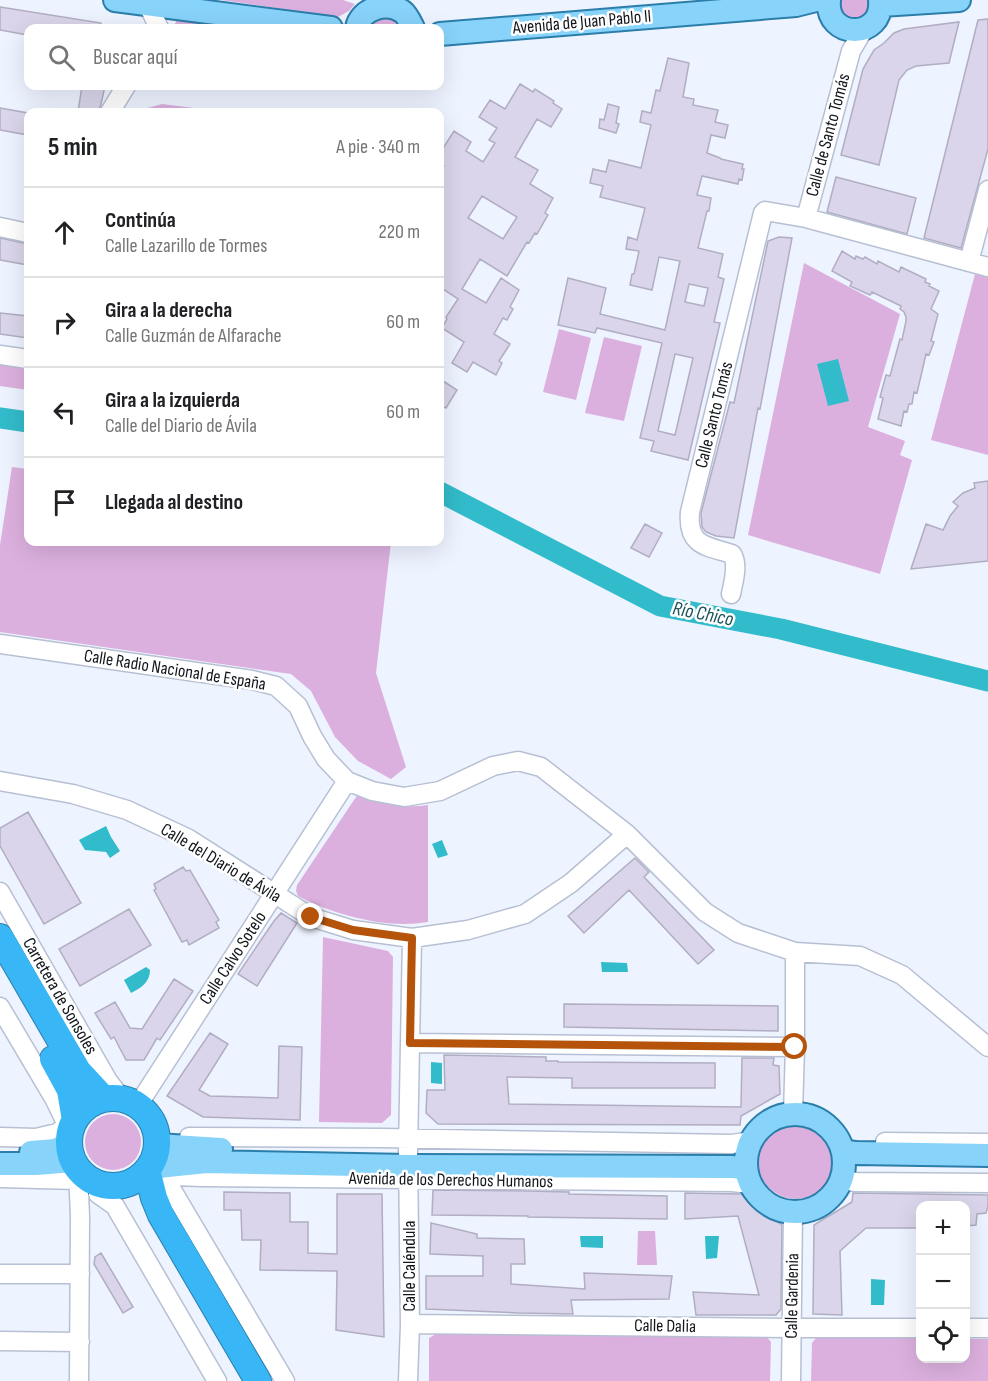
<!DOCTYPE html>
<html lang="es">
<meta charset="utf-8">
<style>
body{margin:0;font-family:"Sofia Sans Condensed",sans-serif;background:#f6f6f6;color:#202124}
.controls{position:absolute;right:18px;bottom:18px;display:grid;overflow:hidden;border-radius:12px;box-shadow:0 6px 24px #0002}
.controls button{width:54px;height:54px;display:grid;place-items:center;padding:0;border:0;border-bottom:2px solid #e0e0e0;background:#fff;color:#202124;font:30px sans-serif}
.stop{position:absolute;width:18px;height:18px;margin:-14px;border:4px solid #b45309;border-radius:50%;background:#fff}
.stop.end{background:#b45309;border-color:#fff;box-shadow:0 2px 6px #0008}
.list{margin:0;padding:0;list-style:none}
h2{display:flex;justify-content:space-between;align-items:center;height:78px;margin:0;padding:0 24px;font-size:26px}
h2 small{font-size:20px;font-weight:400;color:#757577}
.list li{display:grid;grid-template-columns:39px 1fr auto;gap:18px;align-items:center;box-sizing:border-box;height:90px;padding:0 24px;border-top:2px solid #e0e0e0}
.list b{display:block;font-size:22px;white-space:nowrap}
.list p{margin:0;font-size:20px;white-space:nowrap;color:#757577}
.list em{font-size:20px;font-style:normal;color:#757577}
.icon{flex:none;width:33px;height:33px;fill:none;stroke:currentColor;stroke-width:2;stroke-linecap:round;stroke-linejoin:round}
.map{position:relative;flex:none;width:988px;height:1381px;overflow:hidden}
.search{position:absolute;background:#fff;box-shadow:0 6px 24px #0002;left:24px;top:24px;width:420px;height:66px;display:flex;align-items:center;gap:15px;box-sizing:border-box;padding:0 21px;border-radius:12px;color:#757577;font-size:22px}
.panel{position:absolute;background:#fff;box-shadow:0 6px 24px #0002;left:24px;top:108px;width:420px;height:438px;border-radius:12px}
.map>svg:first-child{display:block}
.green{fill:#dcb0de}
.water{fill:#32bbca}
.lines{fill:none;stroke-linecap:round;stroke-linejoin:round}
.river{stroke:#32bbca;stroke-width:21}
.building{fill:#dad5ea;stroke:#b1adc2;stroke-width:1.5;fill-rule:evenodd}
.minor-casing{stroke:#b7c0d3;stroke-width:21}
.major-casing{stroke:#2b7eaa;stroke-width:26}
.highway-casing{stroke:#2b7eaa;stroke-width:28}
.minor{stroke:#fff;stroke-width:18}
.major{stroke:#88d3fa;stroke-width:22}
.highway{stroke:#38b6f6;stroke-width:26}
.route{stroke:#b45309;stroke-width:8}
.labels{text-anchor:middle;dominant-baseline:central;stroke-width:5;stroke-linejoin:round;paint-order:stroke}
.street-label{font-size:18px;fill:#12161c;stroke:#fff}
.water-label{font-size:20px;font-style:italic;fill:#1c535a;stroke:#fff}
</style>
<div class="map">
<svg width="988" height="1381" viewBox="0 0 988 1381">
<rect width="100%" height="100%" fill="#edf3ff"/>
<path class="green" d="M221,0H343L355,4L349,11L338,17Z
M837,0H872L866,18L844,19Z
M391,15L404,28H364L371,19Z
M180,16L280,28H172Z
M162,104L210,110L208,112H141L144,109Z
M804,263L900,314L868,427L905,441L900,455L912,460L880,574L748,535Z
M975,274L988,277V455L931,440Z
M559,329L591,338L576,400L543,392Z
M604,337L642,346L624,421L585,413Z
M0,364L28,368V390L0,386Z
M12,467L28,469V542H391L376,673L406,767L391,779L358,761L335,737L311,691L291,674L0,632V545Z
M358,794C380,803 404,809 428,805V922C420,923 412,924 404,924C370,924 328,912 298,896L296,891L297,885Z
M323,937L388,951L393,957L391,1115L382,1123L319,1122Z
M85 1142a28 28 0 1 1 56 0a28 28 0 1 1-56 0Z
M758 1161a38 38 0 1 1 76 0a38 38 0 1 1-76 0Z
M638,1231H655L657,1265H637Z
M436,1334L766,1336L771,1342L770,1381H429V1338Z
M816,1338H920V1358H966V1339H988V1381H811L812,1343Z"/>
<path class="water" d="M838,359L849,401L828,406L817,364Z
M106,826L111,837L120,851L110,858L106,852L85,850L79,840Z
M442,840L448,855L438,858L432,844Z
M601,962L627,963L628,972H602Z
M146,967L150,970C150,982 141,988 131,993L124,980Z
M431,1062L442,1063V1084L431,1083Z
M580,1236H603V1248L581,1247Z
M705,1236H719L717,1258L706,1259Z
M871,1279L885,1280L884,1305H871Z"/>
<g class="lines">
<path class="river" d="M0,418L28,422
M440,492L660,606L781,629L988,681"/>
</g>
<path class="building" d="M0,7L101,23L100,28H28V35L0,30Z
M988,19V149L961,248L924,238L978,20Z
M959,22L949,63L916,66L907,70L899,80L879,165L841,155L863,69L874,50L884,43L894,33L904,29Z
M668,58L689,63L683,97L694,99L693,105L718,110L715,122L728,125L725,138L711,135L707,153L720,158L721,159L743,164L742,169H744L742,180L739,179L738,184L702,176L697,195L711,198L709,211H707L698,248L723,254L718,277L724,279L714,322L720,323L688,460L651,451L654,441L640,438L662,343L597,328L595,333L558,325L568,278L606,288L600,314L665,330L680,261L659,257L652,290L630,285L632,274H634L639,251L626,249L628,237L637,240L645,208L600,197L603,186L590,183L593,169L606,172L609,160L641,168L651,125L640,122L642,111L651,113L656,90L660,91ZM689,284L708,288L704,306L685,302ZM675,354L693,358L675,435L658,431Z
M520,84L533,92L535,89L554,101L553,103L562,109L551,127L537,119L515,157L538,170L530,184L553,198L545,213L548,215L537,234L535,233L529,243L527,242L507,276L480,259L462,289L486,303L501,278L519,290L510,307L513,309L507,320L503,318L494,334L510,344L499,361L502,363L496,375L473,362L467,372L452,363L464,342L442,328L447,319L446,317L458,299L440,287V173L444,166L440,163V153L454,131L471,142L466,151L483,162L495,143L489,140L497,128L479,117L490,100L505,109ZM482,196L517,217L503,239L468,218Z
M82,86H105L101,104L98,112H78Z
M608,104L619,107L616,123L619,124L616,133L599,128L600,119L604,120Z
M0,108L28,113V135L0,130Z
M836,177L916,198L907,234L827,212Z
M779,237L792,238L760,409L758,408L734,538L716,536L706,532L702,527L701,513L730,402L734,403L768,241Z
M0,238L28,244V265L0,260Z
M842,251L855,259L856,256L863,259L865,257L877,264L878,261L899,272L901,267L926,279L925,282L930,284L929,286L939,291L931,309L938,314L931,341L934,342L929,355L926,354L917,393L914,392L912,404H909L907,412L904,411L901,426L878,419L883,398L880,397L886,375L890,376L900,339L902,340L906,321V317L904,312L900,309L901,306L872,292L870,295L850,286L852,282L832,271Z
M0,313L28,316V338L0,334Z
M440,379L457,390L446,408L440,405Z
M988,481V561L911,569L926,524L943,530L950,516L958,506L953,502L963,493L975,488L974,483Z
M645,524L662,533L649,557L631,548Z
M28,812L81,903L44,924L0,846V828Z
M635,858L649,872L644,877L714,950L698,964L629,890L584,933L568,916Z
M183,867L186,871L190,870L219,920L216,922L219,928L189,945L187,940L182,942L154,890L156,889L154,884Z
M129,909L151,945L80,986L59,949Z
M281,913L297,923L257,986L238,974L274,921Z
M174,979L193,991L160,1040L157,1038L144,1060H126L114,1037L111,1039L95,1013L115,1002L130,1028L142,1029Z
M564,1004L778,1006V1031L564,1027Z
M210,1033L228,1044L199,1090L210,1096L278,1098L279,1046L302,1047L300,1120L203,1117L167,1096Z
M444,1055L546,1057V1061H558V1062L715,1063V1088H572V1078L507,1077L509,1104L741,1107L742,1058H774L773,1065L779,1066L780,1094L741,1116L740,1125L438,1124L426,1113L427,1090H445Z
M433,1190L528,1191L569,1192V1194L667,1196V1219L528,1217V1216L432,1215Z
M224,1192L290,1193V1222H308V1253L337,1254V1194H382L384,1337L336,1330L337,1271L260,1270L261,1240H242L241,1210H224Z
M685,1193L741,1194L782,1225L781,1309L776,1315H696L693,1292L759,1295L738,1216L685,1219Z
M853,1193L988,1195V1206L986,1213L977,1214L976,1225L966,1226V1206H921V1228H866L840,1251L842,1315L813,1314L814,1225L852,1202Z
M431,1223L477,1234V1238L524,1239L525,1264H511V1284L585,1289L584,1273L672,1276L669,1299L571,1300L573,1314L519,1313L426,1309V1276H483V1256L430,1254Z
M101,1253L133,1307L123,1313L94,1264L95,1257Z"/>
<g class="lines">
<g class="minor-casing">
<path id="minor" d="M148,5L159,28
M110,112L126,86
M806,218L851,51L864,29
M0,227L28,233
M969,262L988,190
M0,355L28,359
M731,594C733,583 739,565 732,554C706,546 687,546 690,512L763,213L765,211L806,218L988,267
M0,644L252,680L276,686L298,706L312,736L326,759L347,781L372,791L404,797L440,791L493,766L518,761L541,767L627,834L705,912L738,933L795,952L860,956L902,975L988,1047
M0,781L73,794L127,810L189,839L311,917L353,930L412,938L468,930L525,914L571,883L627,834
M0,892L108,1081L122,1099
M0,1007L55,1100L70,1131
M410,1043L795,1047
M138,1105L347,781
M793,1114L795,1047V952
M0,1137L36,1138L57,1133L73,1123
M189,1137L382,1138L732,1144L751,1141
M885,1142L988,1143
M159,1168L285,1381
M78,1169L80,1217L79,1381
M156,1170C171,1178 189,1176 206,1177L732,1182L751,1184
M0,1178L78,1180L86,1177
M841,1180L856,1182L988,1183
M98,1194L115,1206L217,1381
M0,1274H80
M410,1324L792,1328H920
M966,1328H988
M0,1341L80,1342
M408,1381L410,1324L408,1151L412,938
M791,1381L793,1212"/>
</g>
<g class="major-casing">
<path id="major" d="M115,0L331,28
M829,0C825,40 884,40 880,0
M881,5L959,0
M357,28C360,9 387,0 403,12C407,15 411,24 413,28
M440,34L796,5L816,0
M746 1163a49 49 0 1 1 98 0a49 49 0 1 1-98 0Z
M157,1145L221,1149
M843,1151L856,1153L988,1155
M31,1152L56,1150L69,1143
M0,1164H36L73,1161
M149,1168L206,1162L408,1166L733,1167L746,1169"/>
</g>
<g class="highway-casing">
<path id="highway" d="M0,937L78,1071L104,1099
M53,1059L70,1090L75,1120
M69 1142a44 44 0 1 1 88 0a44 44 0 1 1-88 0Z
M147,1170L154,1198L161,1215L258,1381"/>
</g>
<use href="#minor" class="minor"/>
<use href="#major" class="major"/>
<use href="#highway" class="highway"/>
</g>
<g class="lines">
<path class="route" d="M311,917L353,930L412,938L410,1043L795,1047"/>
</g>
<g class="labels">
<g class="street-label">
<text transform="translate(582 22) rotate(-5)">Avenida de Juan Pablo II</text>
<text transform="translate(828 135) rotate(-75)">Calle de Santo Tomás</text>
<text transform="translate(714 415) rotate(-76)">Calle Santo Tomás</text>
<text transform="translate(175 670) rotate(9)">Calle Radio Nacional de España</text>
<text transform="translate(221 863) rotate(31)">Calle del Diario de Ávila</text>
<text transform="translate(233 958) rotate(-57)">Calle Calvo Sotelo</text>
<text transform="translate(60 996) rotate(60)">Carretera de Sonsoles</text>
<text transform="translate(451 1180) rotate(1)">Avenida de los Derechos Humanos</text>
<text transform="translate(409 1266) rotate(-90)">Calle Caléndula</text>
<text transform="translate(792 1296) rotate(-89)">Calle Gardenia</text>
<text transform="translate(665 1326) rotate(1)">Calle Dalia</text>
</g>
<g class="water-label">
<text transform="translate(703 614) rotate(11)">Río Chico</text>
</g>
</g>
</svg>
<div class="controls">
<button>+</button>
<button>−</button>
<button><svg class="icon" aria-label="locate" viewBox="0 0 24 24"><circle cx="12" cy="12" r="6"/><path d="M12 2v4M12 18v4M2 12h4M18 12h4"/></svg></button>
</div>
<div class="stop" style="left:795px;top:1047px"></div>
<div class="stop end" style="left:311px;top:917px"></div>
<div class="search"><svg class="icon" aria-label="search" viewBox="0 0 24 24"><circle cx="10" cy="10" r="6"/><path d="M15 15l6 6"/></svg>Buscar aquí</div>
<section class="panel">
<h2>5 min<small>A pie · 340 m</small></h2>
<ul class="list">
<li><svg class="icon" aria-label="ahead" viewBox="0 0 24 24"><path d="M12 20V5M6 11l6-6 6 6"/></svg><div><b>Continúa</b><p>Calle Lazarillo de Tormes</p></div><em>220 m</em></li>
<li><svg class="icon" aria-label="right" viewBox="0 0 24 24"><path d="M7 20v-9h11M14 6l5 5-5 5"/></svg><div><b>Gira a la derecha</b><p>Calle Guzmán de Alfarache</p></div><em>60 m</em></li>
<li><svg class="icon" aria-label="left" viewBox="0 0 24 24"><path d="M17 20v-9H6M10 6l-5 5 5 5"/></svg><div><b>Gira a la izquierda</b><p>Calle del Diario de Ávila</p></div><em>60 m</em></li>
<li><svg class="icon" aria-label="arrive" viewBox="0 0 24 24"><path d="M6 21V4h12l-3 4 3 4H6"/></svg><div><b>Llegada al destino</b></div></li>
</ul>
</section>
</div>
